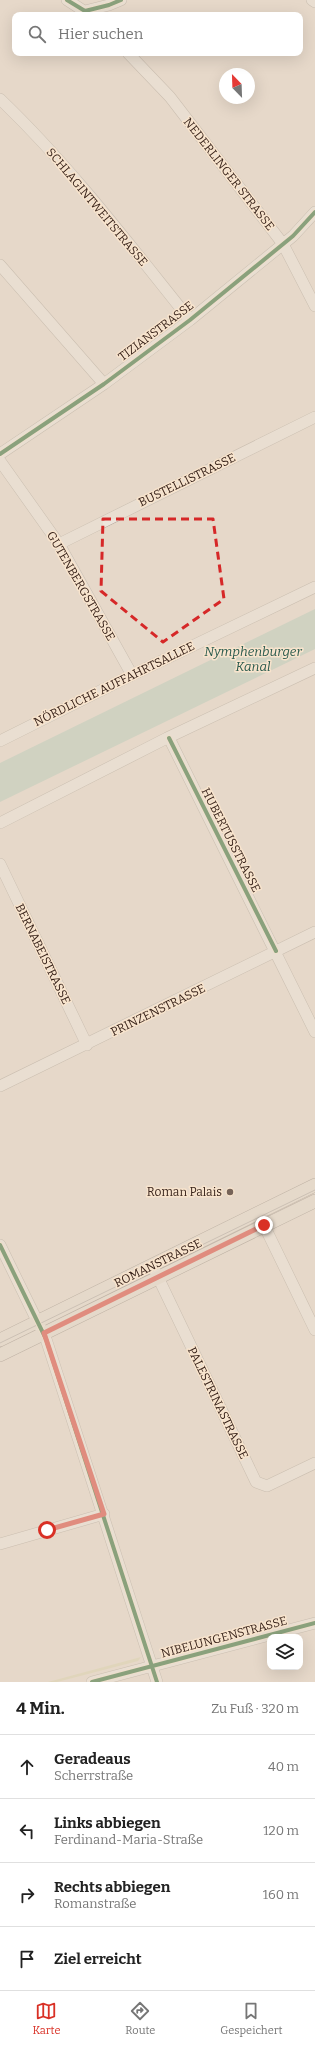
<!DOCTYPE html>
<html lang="de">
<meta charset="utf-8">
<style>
body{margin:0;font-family:Bitter,serif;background:#f6f6f6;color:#222}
.controls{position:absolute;right:12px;bottom:12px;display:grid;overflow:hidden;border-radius:8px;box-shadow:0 4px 16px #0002}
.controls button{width:36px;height:36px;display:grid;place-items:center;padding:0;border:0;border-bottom:1px solid #e0e0e0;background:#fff;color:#222;font:20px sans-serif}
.compass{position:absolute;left:219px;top:68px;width:36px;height:36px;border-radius:50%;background:#fff;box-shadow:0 4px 16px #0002;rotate:337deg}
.stop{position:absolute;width:12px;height:12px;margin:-9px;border:3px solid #d93025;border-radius:50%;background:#fff}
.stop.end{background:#d93025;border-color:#fff;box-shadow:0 1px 4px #0008}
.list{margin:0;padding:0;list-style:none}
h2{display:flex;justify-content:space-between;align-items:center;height:52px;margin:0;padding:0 16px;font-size:17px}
h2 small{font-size:13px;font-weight:400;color:#767676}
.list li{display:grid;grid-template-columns:26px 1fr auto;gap:12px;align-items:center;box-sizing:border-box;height:64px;padding:0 16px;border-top:1px solid #e0e0e0}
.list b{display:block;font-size:15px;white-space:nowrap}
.list p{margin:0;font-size:13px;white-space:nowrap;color:#767676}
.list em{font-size:13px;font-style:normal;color:#767676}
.icon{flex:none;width:22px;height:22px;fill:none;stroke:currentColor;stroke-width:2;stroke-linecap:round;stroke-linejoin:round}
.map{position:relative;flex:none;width:315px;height:1682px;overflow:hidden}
.search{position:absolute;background:#fff;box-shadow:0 4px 16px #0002;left:12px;right:12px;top:12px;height:44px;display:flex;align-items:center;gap:10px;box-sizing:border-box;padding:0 14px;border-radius:8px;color:#767676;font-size:15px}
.sheet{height:308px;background:#fff}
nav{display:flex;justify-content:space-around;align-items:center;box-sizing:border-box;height:56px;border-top:1px solid #e0e0e0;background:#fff;font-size:11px;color:#767676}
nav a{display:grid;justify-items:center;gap:2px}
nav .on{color:#d93025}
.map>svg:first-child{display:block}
.grass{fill:#dad1aa}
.water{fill:#b6c9b9}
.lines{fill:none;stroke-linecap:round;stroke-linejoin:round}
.minor-casing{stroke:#aa9d93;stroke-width:12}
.major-casing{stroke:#90837a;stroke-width:14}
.minor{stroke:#ede5dc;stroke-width:11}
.major{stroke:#e5d9cc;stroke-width:13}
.tram{stroke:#aca39c;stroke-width:1}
.cycleway-casing{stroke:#f8e4cd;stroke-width:6}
.cycleway{stroke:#1b5e20;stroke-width:4}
.route{stroke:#d93025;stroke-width:5}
.marked{fill:none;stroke:#d62828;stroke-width:3;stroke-dasharray:8 5;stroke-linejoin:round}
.poi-dot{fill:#766358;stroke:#f8e4cd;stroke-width:1.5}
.labels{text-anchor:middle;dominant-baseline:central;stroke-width:3;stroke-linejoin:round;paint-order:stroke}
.street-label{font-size:12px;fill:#39241b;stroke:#f8e4cd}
.poi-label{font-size:12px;fill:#39241b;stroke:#f8e4cd;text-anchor:end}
.water-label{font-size:13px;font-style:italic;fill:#295a4d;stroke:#f8e4cd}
</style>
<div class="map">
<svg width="315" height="1682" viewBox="0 0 315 1682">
<rect width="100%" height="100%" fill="#e6d8c9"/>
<path class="grass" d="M141,1657L138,1661L57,1682H48Z"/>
<path class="water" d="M315,609V649L0,802V763Z"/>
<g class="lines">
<g class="minor-casing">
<path id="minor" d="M67,0L90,15
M312,0L315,2
M85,11L109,5L121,0
M128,53L170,97L283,244L315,306
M0,99C70,166 129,244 190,320
M0,265L104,384
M0,454L104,384L190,320L293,236L315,212
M0,461L59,544L132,675
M59,544L315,417
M169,738L315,1032
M0,741L132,675L315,587
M0,823L167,738L315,668
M0,864L87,1045
M0,1086L315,932
M261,1219L315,1330
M0,1245L46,1339L157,1682
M155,1271L256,1482L267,1486L315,1463
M0,1544L104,1514
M92,1682L315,1623"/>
</g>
<g class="major-casing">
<path id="major" d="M0,1340L315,1185
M0,1355L315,1201"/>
</g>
<use href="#minor" class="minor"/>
<use href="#major" class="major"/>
<path class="tram" d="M0,1343L315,1190"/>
<g class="cycleway-casing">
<path id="cycleway" d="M67,0L85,11L109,5L121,0
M0,454L104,384L190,320L293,236L315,212
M169,738L276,951
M0,1245L46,1339L157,1682
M92,1682L315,1623"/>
</g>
<use href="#cycleway" class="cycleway"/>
</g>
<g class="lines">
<path class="route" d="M47,1530L104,1514L44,1333L264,1225"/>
</g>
<path d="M0 0H315V1682H0ZM103,519H213L224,599L163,642L101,591Z" fill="#e6d8c9" fill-opacity=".55" fill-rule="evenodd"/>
<path class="marked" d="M103,519H213L224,599L163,642L101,591Z"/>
<circle class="poi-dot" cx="230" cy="1192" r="4"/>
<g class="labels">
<g class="street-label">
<text transform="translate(229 174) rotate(52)">NEDERLINGER STRASSE</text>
<text transform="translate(97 207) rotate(50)">SCHLAGINTWEITSTRASSE</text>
<text transform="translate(156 331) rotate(-37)">TIZIANSTRASSE</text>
<text transform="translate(187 480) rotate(-26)">BUSTELLISTRASSE</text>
<text transform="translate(81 586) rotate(60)">GUTENBERGSTRASSE</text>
<text transform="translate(114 684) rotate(-26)">NÖRDLICHE AUFFAHRTSALLEE</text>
<text transform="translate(231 840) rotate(63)">HUBERTUSSTRASSE</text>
<text transform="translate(43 954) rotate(64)">BERNABEISTRASSE</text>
<text transform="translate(158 1010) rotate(-26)">PRINZENSTRASSE</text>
<text transform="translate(158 1263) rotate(-26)">ROMANSTRASSE</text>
<text transform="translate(218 1403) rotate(64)">PALESTRINASTRASSE</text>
<text transform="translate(224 1637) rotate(-15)">NIBELUNGENSTRASSE</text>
</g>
<g class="poi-label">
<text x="222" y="1192">Roman Palais</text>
</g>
<g class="water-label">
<text x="253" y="651">Nymphenburger<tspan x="253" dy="15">Kanal</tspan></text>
</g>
</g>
</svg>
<div class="controls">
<button><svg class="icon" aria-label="layers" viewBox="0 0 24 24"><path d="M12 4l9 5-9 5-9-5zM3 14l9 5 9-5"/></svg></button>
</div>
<svg class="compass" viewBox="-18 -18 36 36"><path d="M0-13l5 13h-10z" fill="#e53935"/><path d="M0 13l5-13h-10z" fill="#767676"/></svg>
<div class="stop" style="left:47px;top:1530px"></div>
<div class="stop end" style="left:264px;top:1225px"></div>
<div class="search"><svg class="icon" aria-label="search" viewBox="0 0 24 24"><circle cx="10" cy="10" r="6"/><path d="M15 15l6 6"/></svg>Hier suchen</div>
</div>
<section class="sheet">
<h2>4 Min.<small>Zu Fuß · 320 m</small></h2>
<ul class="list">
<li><svg class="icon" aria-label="ahead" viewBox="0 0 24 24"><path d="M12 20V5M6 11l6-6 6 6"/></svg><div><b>Geradeaus</b><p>Scherrstraße</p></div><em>40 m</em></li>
<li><svg class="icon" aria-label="left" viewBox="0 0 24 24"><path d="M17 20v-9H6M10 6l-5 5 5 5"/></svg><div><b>Links abbiegen</b><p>Ferdinand-Maria-Straße</p></div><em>120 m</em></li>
<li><svg class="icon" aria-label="right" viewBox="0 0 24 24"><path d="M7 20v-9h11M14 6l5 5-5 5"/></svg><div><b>Rechts abbiegen</b><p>Romanstraße</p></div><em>160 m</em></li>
<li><svg class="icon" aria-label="arrive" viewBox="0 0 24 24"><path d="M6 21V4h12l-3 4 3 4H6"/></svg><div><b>Ziel erreicht</b></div></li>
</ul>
</section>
<nav>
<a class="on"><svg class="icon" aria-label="map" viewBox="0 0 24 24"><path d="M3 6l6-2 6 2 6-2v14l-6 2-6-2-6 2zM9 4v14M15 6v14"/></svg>Karte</a>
<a><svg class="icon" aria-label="directions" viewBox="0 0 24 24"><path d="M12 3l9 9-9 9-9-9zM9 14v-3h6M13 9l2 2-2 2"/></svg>Route</a>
<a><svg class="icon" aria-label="saved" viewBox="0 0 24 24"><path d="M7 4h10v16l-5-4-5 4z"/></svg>Gespeichert</a>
</nav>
